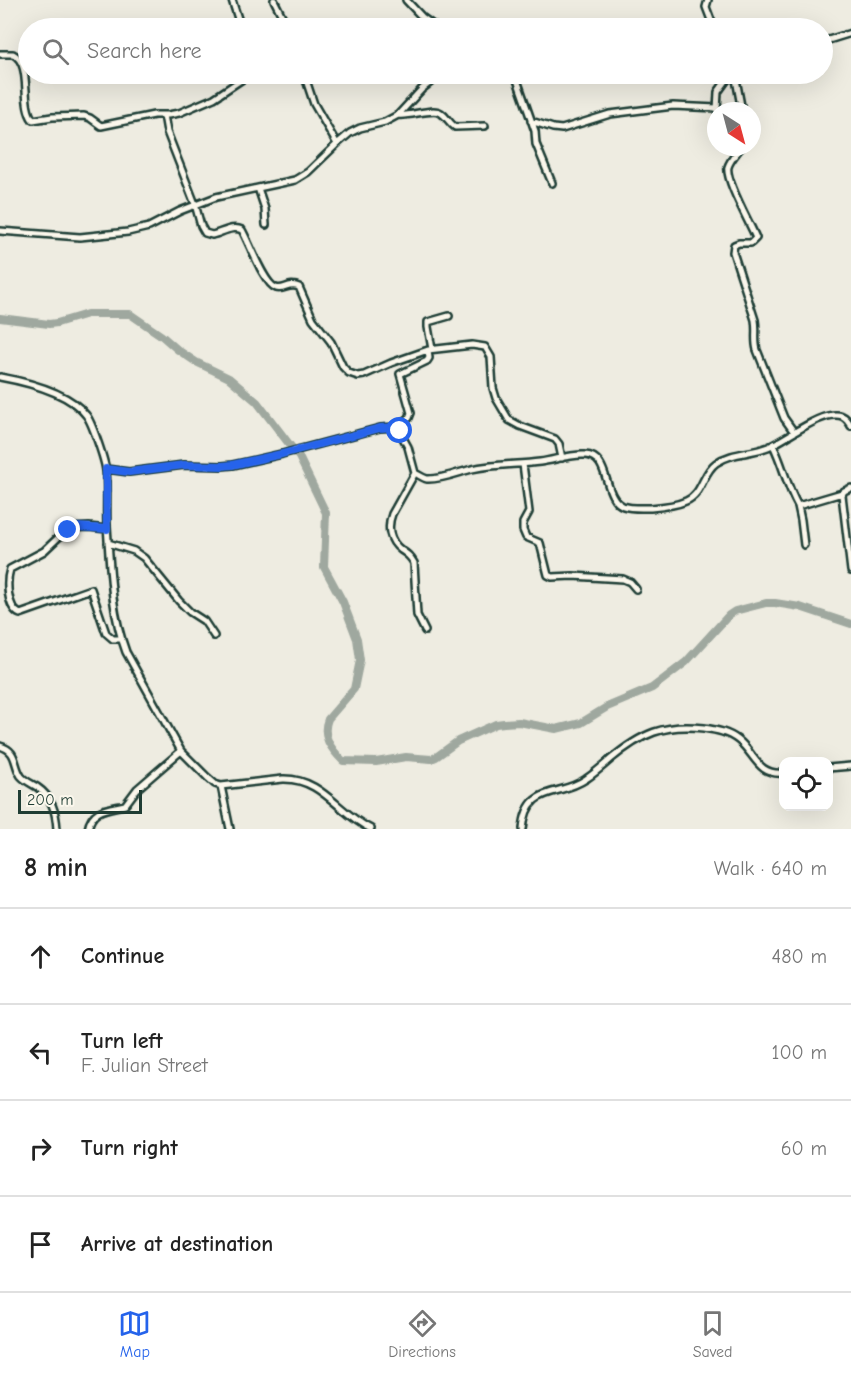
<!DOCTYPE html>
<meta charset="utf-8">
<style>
body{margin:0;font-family:"Comic Neue",sans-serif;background:#f6f6f6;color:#222}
.controls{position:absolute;right:18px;bottom:18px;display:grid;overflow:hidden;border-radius:12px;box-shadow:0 6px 24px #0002}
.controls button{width:54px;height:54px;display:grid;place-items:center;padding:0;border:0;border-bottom:2px solid #e0e0e0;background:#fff;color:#222;font:30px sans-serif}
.compass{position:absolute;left:707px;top:102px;width:54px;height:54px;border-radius:50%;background:#fff;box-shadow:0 6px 24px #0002;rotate:144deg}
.scale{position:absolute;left:18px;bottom:15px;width:124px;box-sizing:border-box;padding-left:6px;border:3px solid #1f3d34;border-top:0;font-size:16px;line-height:21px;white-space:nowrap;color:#1f3d34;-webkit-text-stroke:4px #fbf7ec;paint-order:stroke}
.stop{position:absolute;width:18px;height:18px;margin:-14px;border:4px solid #2563eb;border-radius:50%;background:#fff}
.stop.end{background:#2563eb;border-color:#fff;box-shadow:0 2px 6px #0008}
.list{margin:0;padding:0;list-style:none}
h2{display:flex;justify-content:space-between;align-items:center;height:78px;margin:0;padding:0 24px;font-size:26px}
h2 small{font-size:20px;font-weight:400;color:#767676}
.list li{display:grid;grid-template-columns:39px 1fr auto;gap:18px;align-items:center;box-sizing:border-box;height:96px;padding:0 24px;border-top:2px solid #e0e0e0}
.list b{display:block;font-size:22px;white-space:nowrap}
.list p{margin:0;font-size:20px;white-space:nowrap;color:#767676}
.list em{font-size:20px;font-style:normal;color:#767676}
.icon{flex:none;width:33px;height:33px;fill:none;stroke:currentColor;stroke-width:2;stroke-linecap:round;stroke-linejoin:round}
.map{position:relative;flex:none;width:851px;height:829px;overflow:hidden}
.search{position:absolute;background:#fff;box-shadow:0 6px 24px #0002;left:18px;right:18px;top:18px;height:66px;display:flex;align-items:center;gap:15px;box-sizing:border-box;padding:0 21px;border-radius:33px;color:#767676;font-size:22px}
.sheet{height:462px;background:#fff}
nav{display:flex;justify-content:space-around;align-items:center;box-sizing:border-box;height:84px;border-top:2px solid #e0e0e0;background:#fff;font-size:16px;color:#767676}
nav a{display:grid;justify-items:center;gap:3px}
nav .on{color:#2563eb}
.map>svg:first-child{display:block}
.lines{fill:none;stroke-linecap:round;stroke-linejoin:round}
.river{stroke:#9fa89f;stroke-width:8}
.minor-casing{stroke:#1f3d34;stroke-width:10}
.minor{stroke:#fbf7ec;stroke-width:5}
.route{stroke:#2563eb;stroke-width:8}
</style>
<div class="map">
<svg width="851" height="829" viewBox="0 0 851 829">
<rect width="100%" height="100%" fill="#eeece1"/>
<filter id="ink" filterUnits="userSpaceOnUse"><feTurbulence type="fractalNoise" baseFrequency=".0167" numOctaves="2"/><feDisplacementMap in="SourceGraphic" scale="12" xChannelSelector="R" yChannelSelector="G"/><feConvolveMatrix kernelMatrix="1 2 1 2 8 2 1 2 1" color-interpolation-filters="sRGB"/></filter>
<g filter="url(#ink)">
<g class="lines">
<path class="river" d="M0,318L49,324L57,323L87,314H130L162,336L178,350L196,362L229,378L257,402L299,457L326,513L324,567L343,602L357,639L360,660L354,689L328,719C321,736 331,749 343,761L376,762L406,757L431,759L436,757L458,741L496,724L504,723L519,722L556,729L581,723L607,707L652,688L686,662L729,615L735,611L766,603H775L800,607L851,624"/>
<g class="minor-casing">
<path id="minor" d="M232,0L241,28
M274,0L288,28
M406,0L422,17L437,28
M708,0L706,7L714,28
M822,42L851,33
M0,54H13C33,64 20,104 33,120L52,117L84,116L90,118L101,126L154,115H168L179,113L214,98L250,74
M304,74L314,104L337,144
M515,74L535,131L536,144L552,183
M735,74L742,111
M717,110L718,92L731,74
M164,115L167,132L195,204L201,226L205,233L212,235C222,233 232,225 242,230C249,242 264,284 276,288C284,291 289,282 299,287L313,319L331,342L343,367L349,373L358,376L364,375L391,363L428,350
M398,115C410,117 433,107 441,113C447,117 449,123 455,127L485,126
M531,121L553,128L562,129L610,114L673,106L717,108
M741,147C737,153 730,160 728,167C725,180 750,223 756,238L751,243H739L734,245L733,252L755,320C757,331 754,340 757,350L784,418L794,432
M258,188L265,209L266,225
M0,231L80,237L128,232L149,227L180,211L216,197L295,180L308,172L337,144L350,133L360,128L385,122L398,115L422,89L441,74
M432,349L428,327V322L449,316
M0,377C27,382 69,392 86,415C92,422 105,461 106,471C108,488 106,507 107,525C110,567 111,612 126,652L181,751L207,777L215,784L221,786L283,779C322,778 339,814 371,829
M397,427L409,418L411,413L400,374L427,361L429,358L428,350L472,345L485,347L491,357L493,388L496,398L509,420L520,426L555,439L559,444L562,458
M773,445C783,465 787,487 798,506L842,493
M523,464L529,512L523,523V530L526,537L540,543L548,575L552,577L573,576L623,579L630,582L636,589
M106,469L129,472L184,465L222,466L233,465L282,454L380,428L397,427L408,447L415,473C419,475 423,478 427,479C440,480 460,472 472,469C494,464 517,465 540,462C555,460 570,454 585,455C611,456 602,497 623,506C632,509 642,508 650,508C662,507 675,506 686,501C703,494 702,473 716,463C732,452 751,454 768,447C786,440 823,409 842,416C847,418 849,422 851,426
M415,473L392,514C387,527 389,541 401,550C407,554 410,556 414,563L417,615L425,631
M851,488L844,491L842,495L851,571
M798,506L801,520L804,545
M107,529L89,527L71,528L62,534L44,551L10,569C6,582 7,608 20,614L91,589L106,633L113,639H121
M108,543L134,551L144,558L179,601L190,612L204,621L214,636
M0,746C18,751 13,764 21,776C25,781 32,784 37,787C52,797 56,812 57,829
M828,768L851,766
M221,786L230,829
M88,829C92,808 108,809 125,805L137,789L181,751
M523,829C527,783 559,798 586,779C595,773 603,766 611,759C641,734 664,723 704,728C716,730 728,732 738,740C755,753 757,776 784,773"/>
</g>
<use href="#minor" class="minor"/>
</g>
</g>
<g class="lines" filter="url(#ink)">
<path class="route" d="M68,530L78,527L107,529L106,469L129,472L184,465L222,466L232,465L282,454L380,428L397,427L400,431"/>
</g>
</svg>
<div class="controls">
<button><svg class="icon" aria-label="locate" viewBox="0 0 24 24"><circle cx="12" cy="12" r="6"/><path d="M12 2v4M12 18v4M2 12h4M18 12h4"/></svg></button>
</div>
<svg class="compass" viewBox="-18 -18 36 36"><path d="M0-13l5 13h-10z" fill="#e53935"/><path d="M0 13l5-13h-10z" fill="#767676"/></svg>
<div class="scale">200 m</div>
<div class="stop" style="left:400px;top:431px"></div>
<div class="stop end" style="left:68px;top:530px"></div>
<div class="search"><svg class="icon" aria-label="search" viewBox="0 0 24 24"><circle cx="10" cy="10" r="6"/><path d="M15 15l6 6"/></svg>Search here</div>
</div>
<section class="sheet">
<h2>8 min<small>Walk · 640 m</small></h2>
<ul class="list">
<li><svg class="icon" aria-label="ahead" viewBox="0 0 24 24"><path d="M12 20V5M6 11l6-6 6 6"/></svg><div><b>Continue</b></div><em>480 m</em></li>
<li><svg class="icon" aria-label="left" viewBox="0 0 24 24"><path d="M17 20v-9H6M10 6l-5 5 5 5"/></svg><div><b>Turn left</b><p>F. Julian Street</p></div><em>100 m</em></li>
<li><svg class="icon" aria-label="right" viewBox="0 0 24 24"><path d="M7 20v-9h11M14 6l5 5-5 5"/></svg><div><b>Turn right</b></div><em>60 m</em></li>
<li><svg class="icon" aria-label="arrive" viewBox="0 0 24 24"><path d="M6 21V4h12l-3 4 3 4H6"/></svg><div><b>Arrive at destination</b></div></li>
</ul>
</section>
<nav>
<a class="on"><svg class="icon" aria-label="map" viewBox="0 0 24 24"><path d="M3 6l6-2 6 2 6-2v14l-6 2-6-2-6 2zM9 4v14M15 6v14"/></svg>Map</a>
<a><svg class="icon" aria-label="directions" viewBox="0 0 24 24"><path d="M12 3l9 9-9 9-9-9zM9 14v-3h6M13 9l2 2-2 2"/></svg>Directions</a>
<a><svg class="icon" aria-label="saved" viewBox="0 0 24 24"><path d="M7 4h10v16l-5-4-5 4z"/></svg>Saved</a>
</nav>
